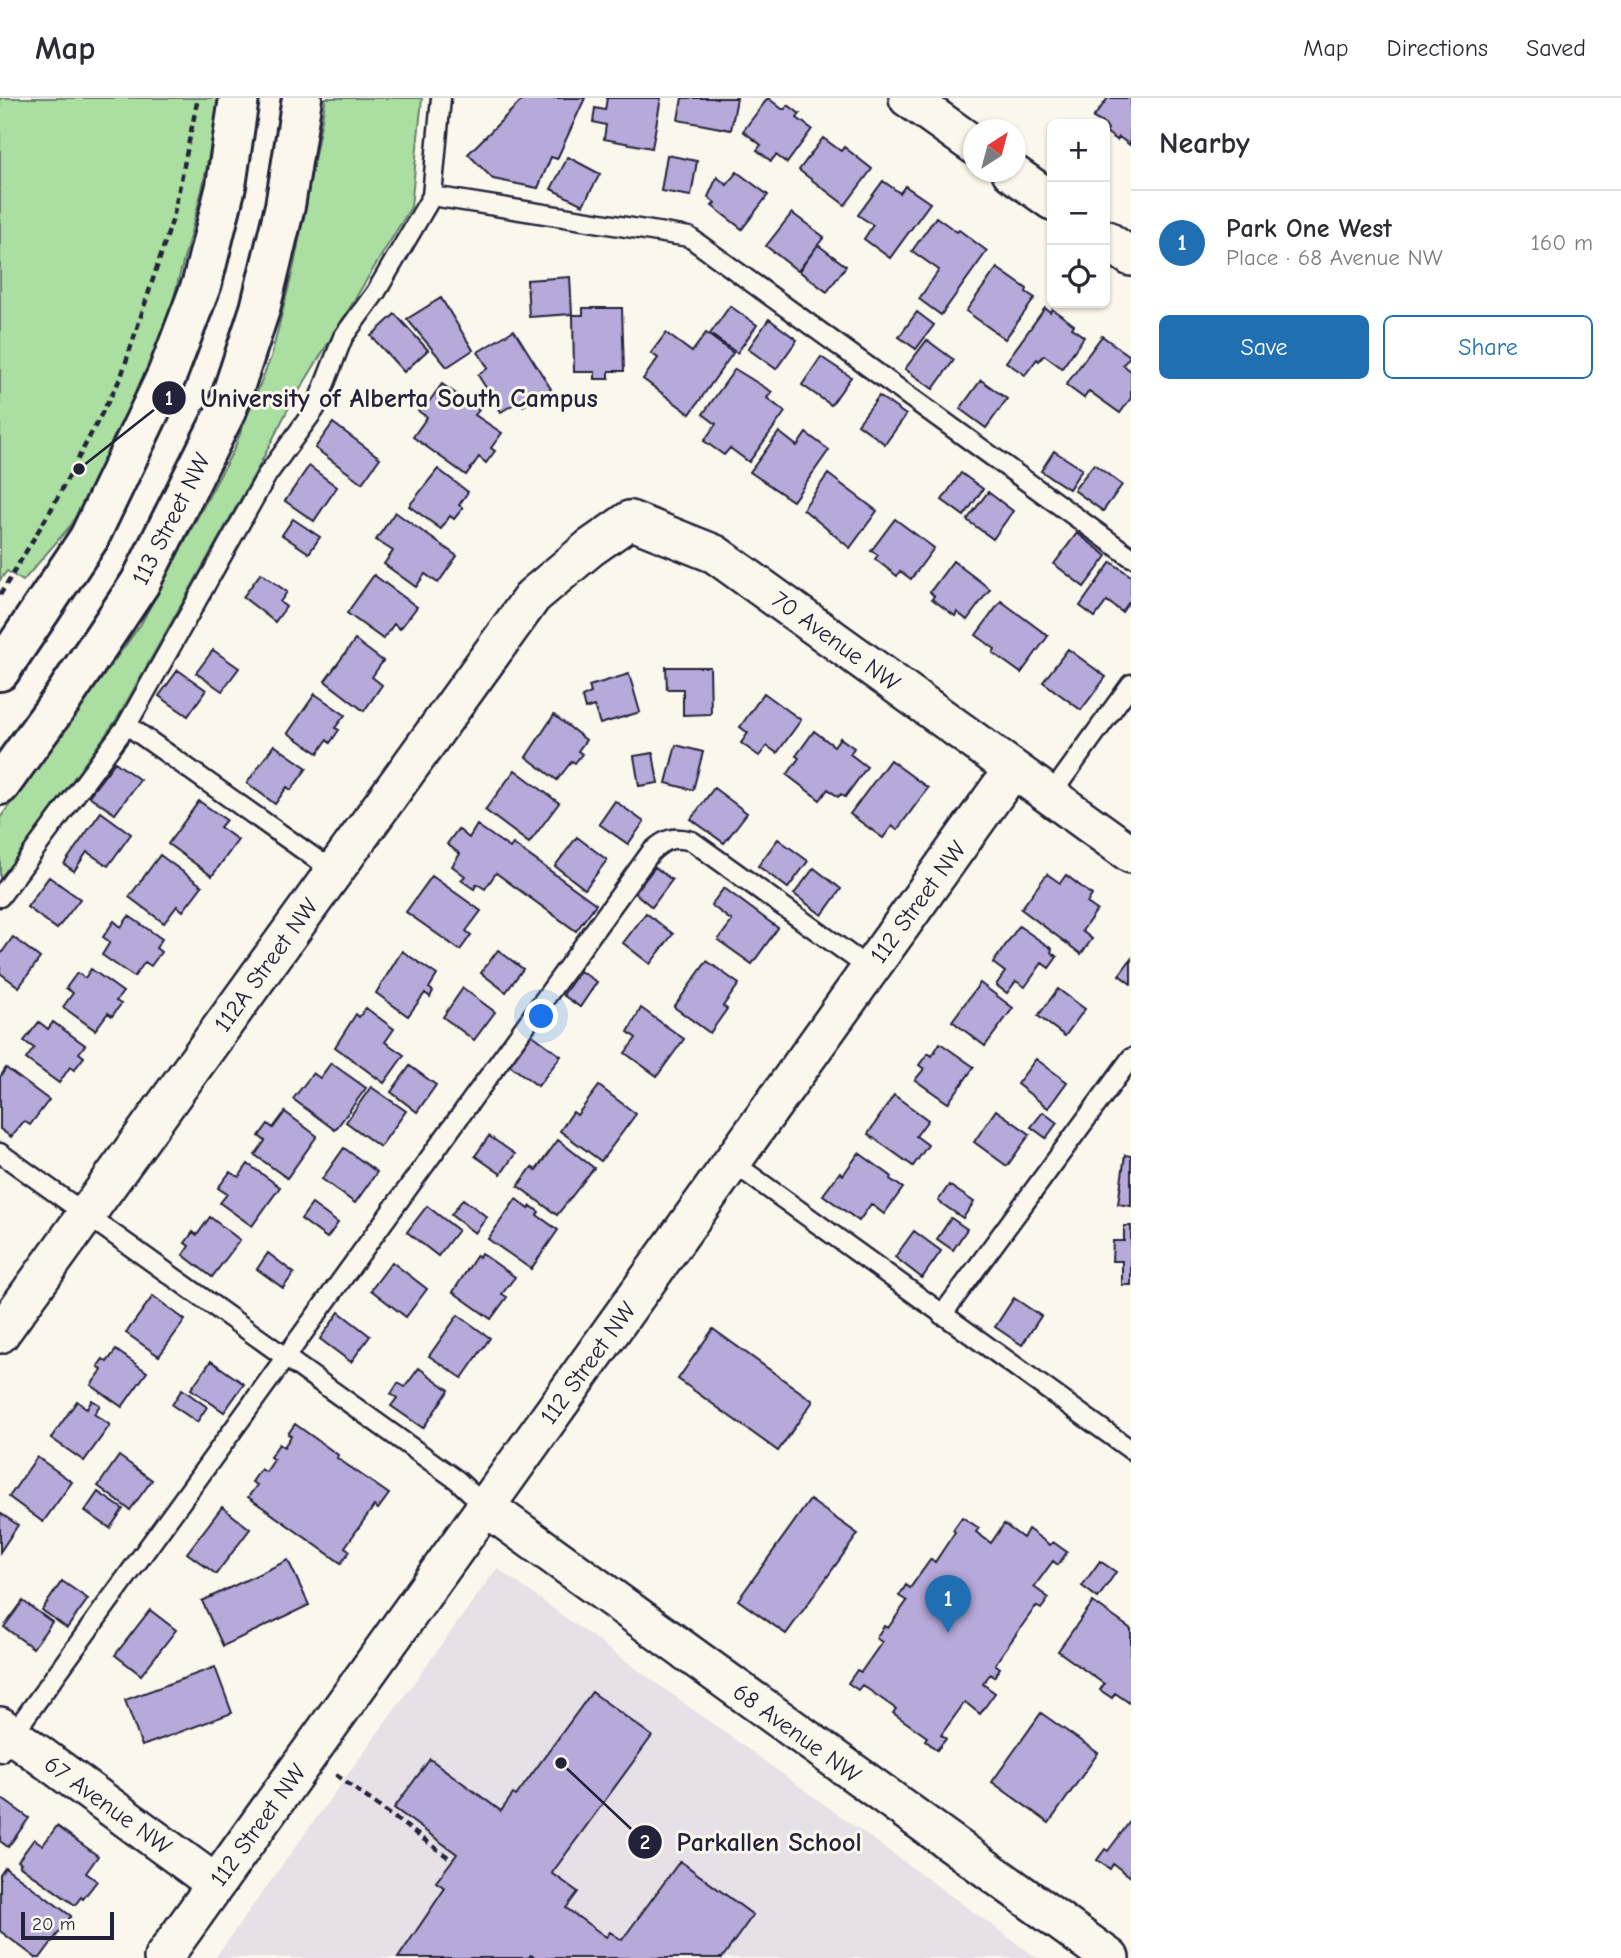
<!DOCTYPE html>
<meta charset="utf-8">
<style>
body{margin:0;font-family:"Comic Neue",sans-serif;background:#f7f7f7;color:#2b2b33}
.controls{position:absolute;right:21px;top:21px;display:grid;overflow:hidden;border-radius:10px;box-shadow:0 2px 5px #0004}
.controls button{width:63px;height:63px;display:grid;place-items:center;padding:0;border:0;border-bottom:2px solid #e1e1e2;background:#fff;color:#2b2b33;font:35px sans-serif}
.compass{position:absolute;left:963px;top:21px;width:63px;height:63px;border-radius:50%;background:#fff;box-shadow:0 2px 5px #0004;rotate:36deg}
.scale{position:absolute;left:21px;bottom:18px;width:93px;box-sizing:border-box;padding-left:7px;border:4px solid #22223b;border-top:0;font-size:19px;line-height:24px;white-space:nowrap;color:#22223b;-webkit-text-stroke:5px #fbf7ec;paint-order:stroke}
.you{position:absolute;left:542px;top:919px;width:24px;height:24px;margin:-18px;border:5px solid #fff;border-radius:50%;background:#1a73e8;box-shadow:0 0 0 10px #1a73e833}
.badge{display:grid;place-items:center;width:46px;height:46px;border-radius:50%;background:#1f6fb2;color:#fff;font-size:23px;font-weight:700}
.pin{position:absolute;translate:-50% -58px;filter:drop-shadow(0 2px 4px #0008)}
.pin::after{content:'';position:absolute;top:37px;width:24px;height:21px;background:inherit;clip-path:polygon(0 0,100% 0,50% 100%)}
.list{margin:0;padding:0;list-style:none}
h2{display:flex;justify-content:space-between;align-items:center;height:91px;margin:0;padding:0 28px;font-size:30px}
h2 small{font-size:23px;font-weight:400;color:#7c7c81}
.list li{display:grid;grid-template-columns:46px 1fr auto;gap:21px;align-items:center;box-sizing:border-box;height:105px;padding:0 28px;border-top:2px solid #e1e1e2}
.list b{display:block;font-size:26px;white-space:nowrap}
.list p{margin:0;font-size:23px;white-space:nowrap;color:#7c7c81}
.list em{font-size:23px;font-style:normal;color:#7c7c81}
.actions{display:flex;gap:14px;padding:21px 28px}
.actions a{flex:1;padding:16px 0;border:2px solid #1f6fb2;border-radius:10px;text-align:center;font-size:24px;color:#1f6fb2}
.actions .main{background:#1f6fb2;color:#fff}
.icon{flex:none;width:38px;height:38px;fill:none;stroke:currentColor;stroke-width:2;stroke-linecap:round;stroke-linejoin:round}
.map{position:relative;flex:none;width:1131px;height:1860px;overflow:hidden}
header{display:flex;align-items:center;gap:42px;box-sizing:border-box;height:98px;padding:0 35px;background:#fff;border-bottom:2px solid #e1e1e2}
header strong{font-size:33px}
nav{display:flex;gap:38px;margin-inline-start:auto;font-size:24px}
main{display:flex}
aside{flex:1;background:#fff}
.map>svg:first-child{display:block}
.built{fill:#e7e0e7}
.green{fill:#abdfa1;stroke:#66806e;stroke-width:2}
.building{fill:#b7a9da;stroke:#22223b;stroke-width:2}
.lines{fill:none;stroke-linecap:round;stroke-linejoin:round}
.lane-casing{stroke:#22223b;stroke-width:23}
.street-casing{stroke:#22223b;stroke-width:42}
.secondary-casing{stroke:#22223b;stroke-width:44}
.path{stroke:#22223b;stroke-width:4.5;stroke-dasharray:7 5;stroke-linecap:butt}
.lane{stroke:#fbf7ec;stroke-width:18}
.street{stroke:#fbf7ec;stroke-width:37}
.secondary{stroke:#fbf7ec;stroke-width:38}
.labels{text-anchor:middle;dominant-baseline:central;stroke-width:6;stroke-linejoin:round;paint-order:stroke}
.street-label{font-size:24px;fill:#22223b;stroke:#fbf7ec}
.leader{fill:none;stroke:#22223b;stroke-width:2.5}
.callout-dot{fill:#22223b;stroke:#fbf7ec;stroke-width:2.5}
.mark-label{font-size:21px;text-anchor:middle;font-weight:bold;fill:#fff}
.callout-label{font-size:26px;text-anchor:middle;font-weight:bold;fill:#22223b;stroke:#fbf7ec;stroke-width:6;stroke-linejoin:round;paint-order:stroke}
</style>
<header>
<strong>Map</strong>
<nav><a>Map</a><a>Directions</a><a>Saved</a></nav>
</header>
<main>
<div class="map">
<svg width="1131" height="1860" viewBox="0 0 1131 1860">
<rect width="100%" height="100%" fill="#fbf7ec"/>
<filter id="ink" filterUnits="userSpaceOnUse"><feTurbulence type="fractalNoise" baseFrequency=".0143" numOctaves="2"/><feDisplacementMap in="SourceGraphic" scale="14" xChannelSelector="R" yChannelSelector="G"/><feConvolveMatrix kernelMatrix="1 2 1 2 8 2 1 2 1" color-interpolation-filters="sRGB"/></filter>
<g filter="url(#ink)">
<path class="built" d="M497,1470L1037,1860H215Z"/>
<path class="green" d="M0,0H220L202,92L170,214L124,326L71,427L23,483L7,473L0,482Z
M326,0H422L411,109L288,311L258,370L117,621L0,782V720L141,526L234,351L271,259L294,168Z"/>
<path class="building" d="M524,0H585L557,61L551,59L538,90L493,81L468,56Z
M607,0H661L652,50L604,41L606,27L593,24L595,10L605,12Z
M682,0H737L731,32L678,22Z
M768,0L782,11H785L788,7L800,16L797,20L812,31L787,65L776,57L771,63L757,52L761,47L743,33Z
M1108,0H1131L1130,47L1119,39L1117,42L1106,34L1108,31L1105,26L1093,20Z
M823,40L841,53L844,49L872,71L845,107L799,72Z
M667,57L697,63L691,98L661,93Z
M568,59L600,76L583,107L551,91Z
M737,74L768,97L742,131L712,108L715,105L708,99L717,79L727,87Z
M883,83L900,95L905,88L930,105L890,160L864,141L873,127L858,117Z
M792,115L824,139L798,173L766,148Z
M936,119L957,134L959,132L987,153L941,217L919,201L939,172L912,153Z
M818,147L846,168L827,194L799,173Z
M997,170L1027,191L1026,194L1035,200L1005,241L966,213Z
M570,179L572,216L529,219L527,182Z
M441,200L473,252L447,269L407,221Z
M730,208L757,227L737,255L710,236Z
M583,210H622L624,273H609V281H595V274H574L573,217H583Z
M1045,210L1050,214L1052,211L1074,227L1072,230L1084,239L1062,270L1044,257L1039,263L1037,261L1025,277L1006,264Z
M917,214L934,227L916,251L899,239Z
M395,216L428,252L404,274L371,238Z
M769,221L797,242L776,271L748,251Z
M514,232L551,291L523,308L519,303L501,314L478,277L488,270L478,254Z
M666,235L692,254L706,235L733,255L690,316L643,281L658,260L651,255Z
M1102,238L1130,258L1123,267L1131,273V300L1120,315L1089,293L1084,300L1066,287Z
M927,242L954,262L933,291L905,271Z
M821,259L851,279L831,307L802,287Z
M735,271L772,294L767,300L785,314L749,364L730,350L724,357L704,343L716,326L703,316Z
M981,282L1007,301L986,330L960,311Z
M442,286L479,312L475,317L502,335L491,350L495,353L486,365L479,359L466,377L413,339L427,319L418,313L425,303L428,305Z
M879,298L906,317L885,346L858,326Z
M333,325L380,360L362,385L315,350Z
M779,334L797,348L806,335L829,352L793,403L750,374Z
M1054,353L1082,371L1069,391L1041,373Z
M1094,366L1122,387L1103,413L1074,392Z
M309,368L337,389L314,423L285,403Z
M438,371L468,394L459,407L463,410L454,421L450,418L441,431L409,408Z
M961,375L983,391L964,418L942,402Z
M828,376L877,413L850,450L803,411Z
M988,394L1013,413L993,441L967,422Z
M395,414L457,458L438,485L425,476L416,489L384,466L393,453L376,442Z
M293,421L320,439L309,455L282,437Z
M895,421L934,450L911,481L900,473L897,478L875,461L878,457L871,453Z
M1077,435L1107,458L1084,489L1054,466Z
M953,463L990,491L967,522L957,514L955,518L932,501L934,498L930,494Z
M1111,464L1131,478V501L1122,514L1107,503L1095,519L1080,508Z
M261,475L287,494L280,504L286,509L275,524L243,499Z
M374,477L417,509L400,531L394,526L383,541L347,515Z
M1001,503L1048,538L1021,575L993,555L995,551L976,537Z
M355,542L383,563L372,579L382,587L364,613L325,583Z
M1068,551L1106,579L1081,612L1043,584Z
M213,552L239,570L222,593L196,575Z
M666,569H710L711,616L683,617V591H667Z
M178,572L206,592L188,618L159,598Z
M629,576L640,614L600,626L594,608L585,611L582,599L591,595L589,588Z
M764,595L801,622L777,655L767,648L759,658L741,645L748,635L740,629Z
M315,596L345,617L335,630L339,632L330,645L327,642L318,655L288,635Z
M554,617L586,642L578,653L582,656L575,665L572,663L557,682L526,659Z
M814,633L834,648L840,640L854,650L850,656L867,669L845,699L841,696L838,699L828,691L820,702L787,677L799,660L796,658Z
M274,647L307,670L291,692L287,689L275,706L247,685Z
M676,647L703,654L693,692L666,685Z
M653,655L658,685L639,688L634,658Z
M890,662L928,690L897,732L892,728L883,740L850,716Z
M115,664L140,682L115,716L89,698Z
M515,672L559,705L529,745L485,712Z
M714,690L747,715L724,745L691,721Z
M199,703L226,722L220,729L238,742L212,778L168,746Z
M615,703L644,724L628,746L599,726Z
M101,714L131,736L108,768L87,754L74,773L64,766Z
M477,727L510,750L513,746L596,806L576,833L496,775L485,791L477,786L474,791L461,782L465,778L452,768L460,756L447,746L458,731L469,740Z
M577,739L607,762L585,791L555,768Z
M778,741L808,763L788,790L758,768Z
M160,757L202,788L183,813L177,808L164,825L129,799Z
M655,769L672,782L652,809L635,795Z
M814,770L841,791L822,817L794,796Z
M1047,776L1060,785L1066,777L1092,797L1087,805L1097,812L1082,833L1092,841L1081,856L1021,811Z
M432,778L481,813L466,833L471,837L460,852L406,814Z
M49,779L80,801L57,831L27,809Z
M724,790L778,830L752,866L718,842L732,823L711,807Z
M646,815L673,836L650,866L623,845Z
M129,818L162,841L156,850L161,854L151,868L145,864L134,879L102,857L110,844L103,839L114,823L121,829Z
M1019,828L1052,851L1051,854L1057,859L1049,870L1042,865L1025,889L1016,883L1007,895L996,887L1005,874L993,865Z
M13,839L40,860L19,889L0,875V857Z
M498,852L523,871L506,894L481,875Z
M402,853L437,877L429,890L433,893L430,899L425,895L408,918L376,895Z
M1131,861V886L1119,877Z
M707,863L739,886L723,908L727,911L710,935L674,909Z
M91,871L123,894L116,903L121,906L112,918L108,915L95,932L63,909L73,895L66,890L77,875L85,880Z
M580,873L597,884L580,909L563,897Z
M980,885L1013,910L985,948L952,923Z
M463,890L495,914L474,942L443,919Z
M1058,891L1085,911L1065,938L1038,918Z
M366,910L394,931L385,944L404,957L384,985L335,949L356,916L359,919Z
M641,910L684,941L657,978L625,955L636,940L628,934Z
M39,924L48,931L53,924L85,947L79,955L84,959L74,972L70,969L59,985L26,961L34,950L24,943Z
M531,936L561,958L538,988L508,966Z
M940,945L974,969L948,1005L915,982L924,971L919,967L928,955L932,958Z
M1036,961L1067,984L1048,1010L1017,986Z
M331,965L366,990L335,1032L293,1001L313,975L320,980Z
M410,968L436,987L417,1014L391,994Z
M6,970L49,1002L30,1027L24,1023L11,1039L0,1031V979Z
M599,988L636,1016L601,1063L560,1033L573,1014L577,1017Z
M371,989L406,1013L380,1049L346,1024Z
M894,997L928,1022L916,1038L928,1047L913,1068L868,1036Z
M996,1012L1030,1036L1007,1068L974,1044Z
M285,1014L317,1038L287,1080L255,1057L265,1043L259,1038L268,1026L273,1030Z
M1043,1014L1057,1025L1046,1040L1031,1029Z
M489,1038L515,1056L501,1076L475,1058Z
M558,1042L594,1070L557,1117L518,1088L532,1069L536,1072Z
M344,1050L377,1074L355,1105L322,1081Z
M859,1055L891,1078L890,1081L903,1090L884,1116L871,1106L859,1123L823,1097L840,1074L843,1077Z
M1125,1057L1131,1058V1108L1118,1106Z
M248,1066L280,1089L252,1128L220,1105L227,1096L218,1090L230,1074L239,1079Z
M949,1087L974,1104L963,1120L938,1103Z
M463,1101L487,1119L475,1135L451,1117Z
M516,1101L529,1111L531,1108L539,1114L537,1117L558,1132L531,1171L488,1141Z
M312,1106L338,1125L327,1140L301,1121Z
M427,1108L458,1132L438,1158L407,1134Z
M210,1119L240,1142L212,1179L183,1157L189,1148L185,1145L193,1134L197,1137Z
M951,1120L967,1131L953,1152L937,1141Z
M1124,1128H1131V1187H1122V1163H1112L1113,1143H1124Z
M914,1133L941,1153L922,1180L895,1159Z
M268,1155L294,1175L283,1190L257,1171Z
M481,1155L515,1179L502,1196L507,1199L491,1221L453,1194L477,1157L479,1159Z
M392,1164L427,1191L406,1219L371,1192Z
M153,1198L185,1222L159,1258L126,1235Z
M1014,1200L1041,1218L1022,1247L995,1229Z
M339,1214L370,1238L351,1264L320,1241Z
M458,1217L490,1240L462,1280L429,1258Z
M713,1231L813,1303L778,1353L678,1281Z
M116,1252L147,1274L122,1309L91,1287L102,1272L98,1268L103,1261L107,1264Z
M211,1263L244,1286L224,1314L191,1291Z
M419,1270L449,1292L423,1330L391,1308L397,1300L391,1296L398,1285L405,1289Z
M182,1291L207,1309L197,1324L172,1307Z
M92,1302L100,1307L94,1316L110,1327L84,1363L51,1340L77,1303L87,1311Z
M295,1326L338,1357L337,1360L389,1396L378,1411L374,1408L345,1449L350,1453L341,1465L248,1399L257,1387L252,1384L261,1371L266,1374L274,1362L270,1359L279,1346L284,1349L291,1338L288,1336Z
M119,1358L152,1382L130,1412L98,1388Z
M37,1359L72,1384L43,1424L9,1399Z
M98,1394L123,1411L110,1430L85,1413Z
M810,1402L858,1436L786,1536L738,1502Z
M222,1409L250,1431L216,1476L187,1455Z
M0,1415L18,1427L0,1454Z
M962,1419L979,1430L976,1434L991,1445L1004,1426L1023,1440L1028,1431L1050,1447L1053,1444L1067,1454L1058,1467L1053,1463L1034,1489L1049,1500L1041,1511L1036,1508L995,1566L1000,1570L994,1579L990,1576L983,1586L995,1595L980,1616L965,1604L941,1637L946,1641L937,1652L925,1642L927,1639L893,1615L896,1611L862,1587L858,1592L848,1585L857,1572L861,1574L882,1544L876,1540L884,1528L888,1530L907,1503L899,1498L906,1487L910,1490L931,1461L935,1464L955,1434L953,1432Z
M288,1462L309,1507L223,1548L202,1503Z
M1100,1463L1116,1474L1098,1500L1082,1488Z
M62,1483L88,1501L67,1530L42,1512Z
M23,1503L52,1524L33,1550L4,1529Z
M1093,1504L1131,1531V1606L1115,1595L1112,1600L1100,1592L1104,1586L1058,1553Z
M150,1512L176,1532L141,1577L115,1557Z
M215,1569L232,1615L142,1648L125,1602Z
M592,1594L652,1638L552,1775L578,1794L566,1810L606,1839L610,1834L622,1842L680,1763L753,1817L722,1860H536L531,1857L528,1860H398L445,1790L436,1784L457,1756L394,1710L430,1661L501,1713L513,1696L516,1698Z
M1041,1615L1098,1655L1049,1725L992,1684Z
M1,1700L29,1720L8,1749L0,1743Z
M1131,1722V1779L1113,1766L1110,1771L1097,1762L1105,1751L1108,1753Z
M57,1728L98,1758L86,1775L97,1783L83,1801L81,1799L75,1807L19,1767L21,1765L18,1763L34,1741L43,1747Z
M5,1769L71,1818L40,1860H36L0,1833V1776Z"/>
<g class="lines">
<g class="lane-casing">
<path id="lane" d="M432,98L689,139L1131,459
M127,627L333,773
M1050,698L1131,586
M0,799L127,627L267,377L315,311L343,239L376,194L432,98L441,0
M0,1055L457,1382L486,1409
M732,1064L1131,1352
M942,1217L1131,960
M0,1654L651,754C665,741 673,738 692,743L870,871"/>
</g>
<g class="street-casing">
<path id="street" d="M908,0L974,47
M1011,74L1052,103
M1105,141L1131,159
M0,1236L533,498L590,450L630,422L715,456L1131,756
M486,1409L1110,1860
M0,1628L216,1786
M163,1860L1013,671"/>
</g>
<g class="secondary-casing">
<path id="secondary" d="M0,573L89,440L167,277L202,185L226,88L239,0
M0,687L63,600L140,485L227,311L260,211L285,108L302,0"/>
</g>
<path class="path" d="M0,497L52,410L121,279L173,120L198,0
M336,1677L452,1762"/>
<use href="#lane" class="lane"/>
<use href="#street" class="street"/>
<use href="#secondary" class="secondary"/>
</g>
</g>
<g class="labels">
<g class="street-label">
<text transform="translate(171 421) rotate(-63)">113 Street NW</text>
<text transform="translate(836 543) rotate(36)">70 Avenue NW</text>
<text transform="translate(918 804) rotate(-54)">112 Street NW</text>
<text transform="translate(266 867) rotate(-54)">112A Street NW</text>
<text transform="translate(588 1265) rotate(-54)">112 Street NW</text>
<text transform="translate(797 1635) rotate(36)">68 Avenue NW</text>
<text transform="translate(108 1707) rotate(36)">67 Avenue NW</text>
<text transform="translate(258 1727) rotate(-54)">112 Street NW</text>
</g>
</g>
<path class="leader" d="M79 371L169 300M561 1665L645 1744"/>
<g class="callout-dot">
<circle cx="79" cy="371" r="7"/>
<circle cx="561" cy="1665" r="7"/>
<circle cx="169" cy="300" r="18"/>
<circle cx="645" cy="1744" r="18"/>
</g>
<g class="mark-label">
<text x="169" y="307">1</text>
<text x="645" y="1751">2</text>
</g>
<g class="callout-label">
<text x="399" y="309">University of Alberta South Campus</text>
<text x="769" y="1753">Parkallen School</text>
</g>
</svg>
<div class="controls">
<button>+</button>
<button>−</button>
<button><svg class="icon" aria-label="locate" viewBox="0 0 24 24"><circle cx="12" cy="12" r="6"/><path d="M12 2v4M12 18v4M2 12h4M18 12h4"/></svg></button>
</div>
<svg class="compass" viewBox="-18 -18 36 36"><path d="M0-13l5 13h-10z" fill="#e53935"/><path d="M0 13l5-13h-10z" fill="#7c7c81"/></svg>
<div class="scale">20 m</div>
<div class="you"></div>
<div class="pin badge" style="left:948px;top:1535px">1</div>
</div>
<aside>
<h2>Nearby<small></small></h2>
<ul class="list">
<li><span class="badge">1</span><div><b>Park One West</b><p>Place · 68 Avenue NW</p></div><em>160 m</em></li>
</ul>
<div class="actions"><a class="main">Save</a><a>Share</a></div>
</aside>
</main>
